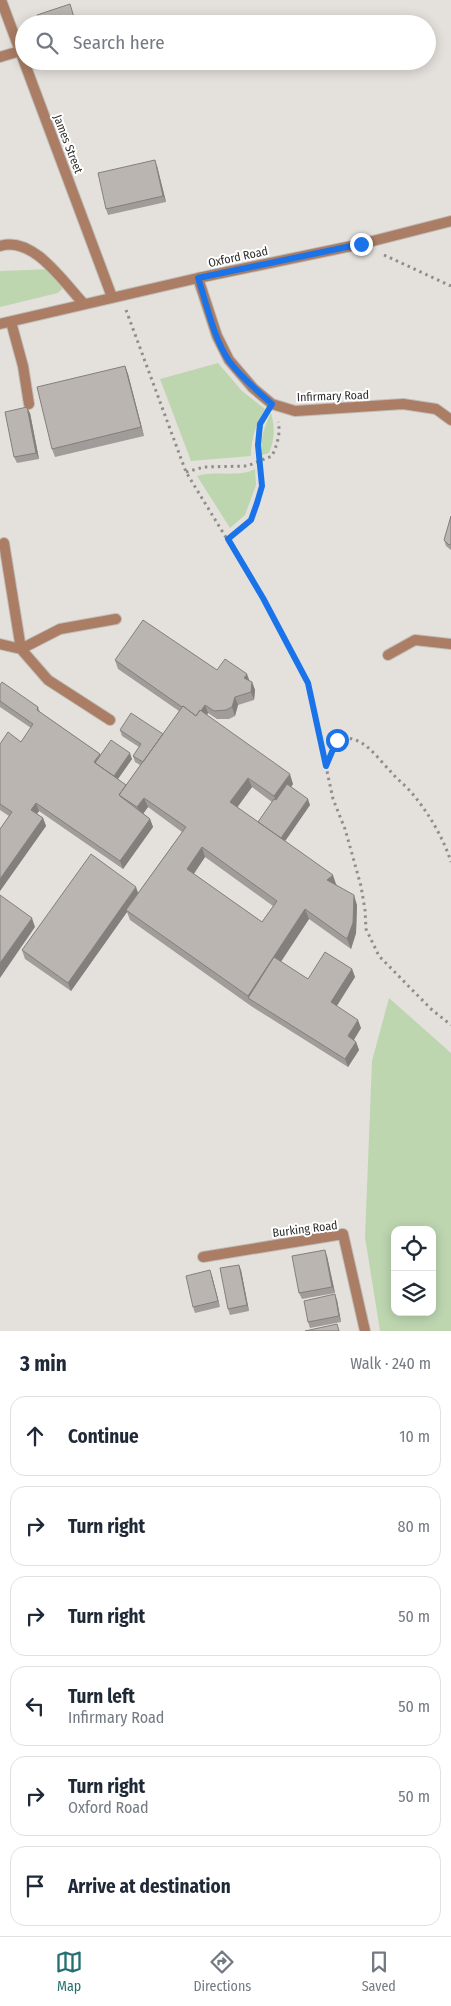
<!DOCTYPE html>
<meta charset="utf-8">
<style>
body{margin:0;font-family:"Fira Sans Condensed",sans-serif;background:#f6f6f7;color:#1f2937}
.controls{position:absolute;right:15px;bottom:15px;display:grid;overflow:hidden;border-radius:10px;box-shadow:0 2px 12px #0003}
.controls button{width:45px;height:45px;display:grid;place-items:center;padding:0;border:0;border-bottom:1px solid #e0e1e3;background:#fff;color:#1f2937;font:25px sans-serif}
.stop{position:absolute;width:15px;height:15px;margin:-11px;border:4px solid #1a73e8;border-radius:50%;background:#fff}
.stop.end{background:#1a73e8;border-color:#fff;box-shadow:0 1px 5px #0008}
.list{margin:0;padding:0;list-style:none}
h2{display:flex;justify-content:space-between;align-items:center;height:65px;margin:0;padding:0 20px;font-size:21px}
h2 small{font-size:16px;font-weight:400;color:#747a83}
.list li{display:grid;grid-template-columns:32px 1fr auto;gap:15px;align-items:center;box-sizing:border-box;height:80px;margin:0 10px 10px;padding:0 10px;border:1px solid #e0e1e3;border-radius:15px}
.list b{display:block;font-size:19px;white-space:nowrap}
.list p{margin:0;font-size:16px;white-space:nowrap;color:#747a83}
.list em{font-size:16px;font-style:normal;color:#747a83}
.icon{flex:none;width:28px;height:28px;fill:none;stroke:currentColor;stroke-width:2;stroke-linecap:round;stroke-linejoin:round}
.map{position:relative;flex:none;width:451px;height:1331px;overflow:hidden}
.search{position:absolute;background:#fff;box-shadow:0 2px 12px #0003;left:15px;right:15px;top:15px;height:55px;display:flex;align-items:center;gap:12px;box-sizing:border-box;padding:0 18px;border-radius:28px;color:#747a83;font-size:19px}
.sheet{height:605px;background:#fff}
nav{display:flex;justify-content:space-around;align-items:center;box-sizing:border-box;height:70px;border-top:1px solid #e0e1e3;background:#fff;font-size:14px;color:#747a83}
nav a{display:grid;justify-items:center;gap:2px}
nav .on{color:#246f6f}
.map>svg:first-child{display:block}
.green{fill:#bdd6b0;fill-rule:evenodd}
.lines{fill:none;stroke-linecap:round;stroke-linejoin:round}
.lane-casing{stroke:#c0bdb9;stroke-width:12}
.street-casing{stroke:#c0bdb9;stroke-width:12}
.path{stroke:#908e8a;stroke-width:3;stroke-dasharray:2.5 4;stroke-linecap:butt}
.lane{stroke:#aa7d64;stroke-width:10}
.street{stroke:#aa7d64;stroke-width:10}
.wall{fill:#a19c99;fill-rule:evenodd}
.shaded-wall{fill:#837f7d}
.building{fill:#bbb5b2;stroke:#837f7d;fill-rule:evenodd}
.route{stroke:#1a73e8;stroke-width:6}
.labels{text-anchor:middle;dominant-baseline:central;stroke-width:4;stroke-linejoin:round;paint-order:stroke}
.street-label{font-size:12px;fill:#302f2d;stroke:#fff}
</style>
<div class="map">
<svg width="451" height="1331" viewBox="0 0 451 1331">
<rect width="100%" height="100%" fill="#e4e1dc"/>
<path class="green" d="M53,269L66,285L58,293L0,307V271Z
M218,363L242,391L265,409C256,424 251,438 251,456L191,461L160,379Z
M271,413C275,427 275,439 269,453L262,455C260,439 264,427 271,413Z
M255,469L256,485L245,515L230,528L197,476C215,470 239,478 255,469Z
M389,998L451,1053V1331H380L365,1237L372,1061ZM395,1230H432V1312H395Z"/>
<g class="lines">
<g class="lane-casing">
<path id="lane" d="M0,246C33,235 64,283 84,304
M11,322L23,366L29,404
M4,543L21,649L60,629L116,619
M0,644L21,649L48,680L110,720
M388,655L415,640L451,644"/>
</g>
<g class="street-casing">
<path id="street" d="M1,0L112,297
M0,57L20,51
M198,278L217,336L229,360L253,388L272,404L295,411L403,404L436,409L451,420
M0,324L198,278L361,244L451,221
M203,1257L343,1234L365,1331"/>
</g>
<path class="path" d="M384,255L451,286
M126,310L186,472L263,598L308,683L333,799L345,829L361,886L365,910L366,929L379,956L431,1009L451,1025
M186,472L204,467L247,466L272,456C277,445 281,433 278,422
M228,539L251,520L257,503L262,486L258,445L261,425L265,418
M327,764L337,740C361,731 377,758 392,773C398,780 405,785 411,792C428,812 443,837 451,862"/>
<use href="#lane" class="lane"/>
<use href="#street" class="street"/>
</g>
<path class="wall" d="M157,166L166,202L108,215L106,209Z
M125,366L128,374L144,436L55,457L52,449Z
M30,413L39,459L17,463L14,457Z
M451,516V550L446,546L444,540Z
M115,660L217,670L252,682L255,690L254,700L238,705L235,716L229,719H217L208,713L207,715L293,784L291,787L310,805L285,841L336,884L357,905L356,933L351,949L309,919L281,962L308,979L352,969L355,977L337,1006L361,1028L354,1040L356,1042L359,1050L348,1067L251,1006L130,920L127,912L71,991L25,959L22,950L138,893L182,832L148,807L143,813L150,819L153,827L123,869L39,811L37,814L43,818L46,826L0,891V829L9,816L0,810V744L21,742L31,728L0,707V685L38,707L40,712L100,754L101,756L132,759L118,779L126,785L140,765L135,762L133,756L139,747L122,736L120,730L163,734L179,711L118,669ZM252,787L272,802L258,822L237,807ZM205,857L273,906L262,922L194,874Z
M327,1256L335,1293L302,1299L299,1293Z
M241,1270L249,1311L230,1315L228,1309Z
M212,1276L220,1307L195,1313L193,1307Z
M337,1300L341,1322L310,1328L308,1322Z"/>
<path class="shaded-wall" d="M155,160L157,166L166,202L163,196Z
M125,366L128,374L144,436L141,427Z
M27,407L30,413L39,459L36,453Z
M247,674L250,682L244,678Z
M252,682L255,690L254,700L251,692Z
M235,697L238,705L235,716L232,707Z
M205,705L208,713L200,726L197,717Z
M130,753L132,759L115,783L113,778Z
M100,754L103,762L99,767L94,762Z
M290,774L293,784L278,806L274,796Z
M248,778L252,787L234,812L230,802Z
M144,798L148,807L141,817L137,807Z
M308,799L310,805L281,847L279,841Z
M36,803L39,811L34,818L31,810Z
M43,818L46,826L0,891V879Z
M150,819L153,827L123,869L120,861Z
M202,847L205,857L190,879L187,869Z
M333,875L336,884L331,890L327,880Z
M136,887L139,895L126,910L127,912L71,991L68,983Z
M354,895L357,905L356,933L351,949L347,939Z
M305,909L309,919L254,1002L248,998V996Z
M32,918L35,927L0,978V963Z
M352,969L355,977L334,1010L331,1002Z
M358,1020L361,1028L351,1044L348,1036Z
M356,1042L359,1050L348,1067L345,1059Z
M325,1250L327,1256L335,1293L332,1287Z
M239,1265L241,1270L249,1311L247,1305Z
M210,1270L212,1276L220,1307L218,1301Z
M335,1294L337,1300L341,1322L339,1316Z"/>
<path class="building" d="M70,4L76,24H39L37,15Z
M155,160L163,196L106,209L98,173Z
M125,366L141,427L52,449L37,387Z
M27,407L36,453L14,457L5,412Z
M451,516V544L449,545L444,540Z
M143,620L217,670L225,659L247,674L244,678L252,682L251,692L235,697L232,707L226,710L214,711L205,705L201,711L200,710L196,716L183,706L182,707L115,660Z
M2,682L38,707L37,710L100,754L94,762L126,785L119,795L120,796L150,819L120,861L36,803L31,810L43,818L0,879V829L12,812L0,804V744L8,732L21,742L33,724L0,701V685Z
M183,706L196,716L200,710L290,774L274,796L248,778L230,802L333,875L327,880L354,895L353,923L347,939L305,909L248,996L126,910L186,827L144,798L137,807L119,795ZM202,847L277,901L262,922L187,869Z
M131,713L163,734L143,762L133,756L141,744L120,730Z
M111,740L130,753L114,776L95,763Z
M287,784L308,799L281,838L258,822L274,799L276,800Z
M91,854L136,887L68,983L22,950Z
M0,895L32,918L0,963Z
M325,952L352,969L331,1002L358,1020L348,1036L356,1042L345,1059L248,998L274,957L308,979Z
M325,1250L332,1287L299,1293L292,1256Z
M239,1265L247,1305L228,1309L220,1268Z
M210,1270L218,1301L193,1307L186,1276Z
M335,1294L339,1316L308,1322L304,1301Z
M337,1324L339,1331H305Z"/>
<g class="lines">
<path class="route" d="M337,740L326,766L308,683L263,598L228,539L251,520L257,503L262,486L258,445L260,424L272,404C257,391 241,377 229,361C213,337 207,304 198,278L361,244"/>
</g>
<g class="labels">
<g class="street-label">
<text transform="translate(68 144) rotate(69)">James Street</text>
<text transform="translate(238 257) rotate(-12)">Oxford Road</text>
<text transform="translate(333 396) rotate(-2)">Infirmary Road</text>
<text transform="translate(305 1229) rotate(-7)">Burking Road</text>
</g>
</g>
</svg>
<div class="controls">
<button><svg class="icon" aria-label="locate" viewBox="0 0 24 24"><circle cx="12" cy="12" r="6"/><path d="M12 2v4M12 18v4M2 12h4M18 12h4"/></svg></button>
<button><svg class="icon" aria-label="layers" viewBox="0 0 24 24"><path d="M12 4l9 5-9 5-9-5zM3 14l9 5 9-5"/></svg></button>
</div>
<div class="stop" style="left:337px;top:740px"></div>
<div class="stop end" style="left:361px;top:244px"></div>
<div class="search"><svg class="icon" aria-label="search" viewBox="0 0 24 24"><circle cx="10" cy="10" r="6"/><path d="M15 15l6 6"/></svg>Search here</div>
</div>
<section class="sheet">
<h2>3 min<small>Walk · 240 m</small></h2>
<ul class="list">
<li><svg class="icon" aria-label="ahead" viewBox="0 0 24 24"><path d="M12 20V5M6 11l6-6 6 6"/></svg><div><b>Continue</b></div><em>10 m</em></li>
<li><svg class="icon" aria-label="right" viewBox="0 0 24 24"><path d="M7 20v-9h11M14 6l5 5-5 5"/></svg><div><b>Turn right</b></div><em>80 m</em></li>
<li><svg class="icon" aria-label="right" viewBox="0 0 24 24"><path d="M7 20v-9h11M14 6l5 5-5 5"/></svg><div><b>Turn right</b></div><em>50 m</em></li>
<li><svg class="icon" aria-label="left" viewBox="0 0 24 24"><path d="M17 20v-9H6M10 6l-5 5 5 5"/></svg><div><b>Turn left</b><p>Infirmary Road</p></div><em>50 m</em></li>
<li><svg class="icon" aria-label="right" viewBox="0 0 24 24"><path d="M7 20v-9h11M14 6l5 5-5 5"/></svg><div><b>Turn right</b><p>Oxford Road</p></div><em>50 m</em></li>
<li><svg class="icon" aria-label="arrive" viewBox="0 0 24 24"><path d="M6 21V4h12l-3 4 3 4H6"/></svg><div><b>Arrive at destination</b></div></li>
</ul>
</section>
<nav>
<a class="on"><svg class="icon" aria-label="map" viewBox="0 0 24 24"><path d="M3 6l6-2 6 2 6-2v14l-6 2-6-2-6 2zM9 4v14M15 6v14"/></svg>Map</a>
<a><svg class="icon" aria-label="directions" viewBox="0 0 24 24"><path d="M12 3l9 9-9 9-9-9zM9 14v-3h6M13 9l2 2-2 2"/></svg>Directions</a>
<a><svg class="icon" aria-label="saved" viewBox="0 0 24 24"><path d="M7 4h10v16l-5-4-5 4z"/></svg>Saved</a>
</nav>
